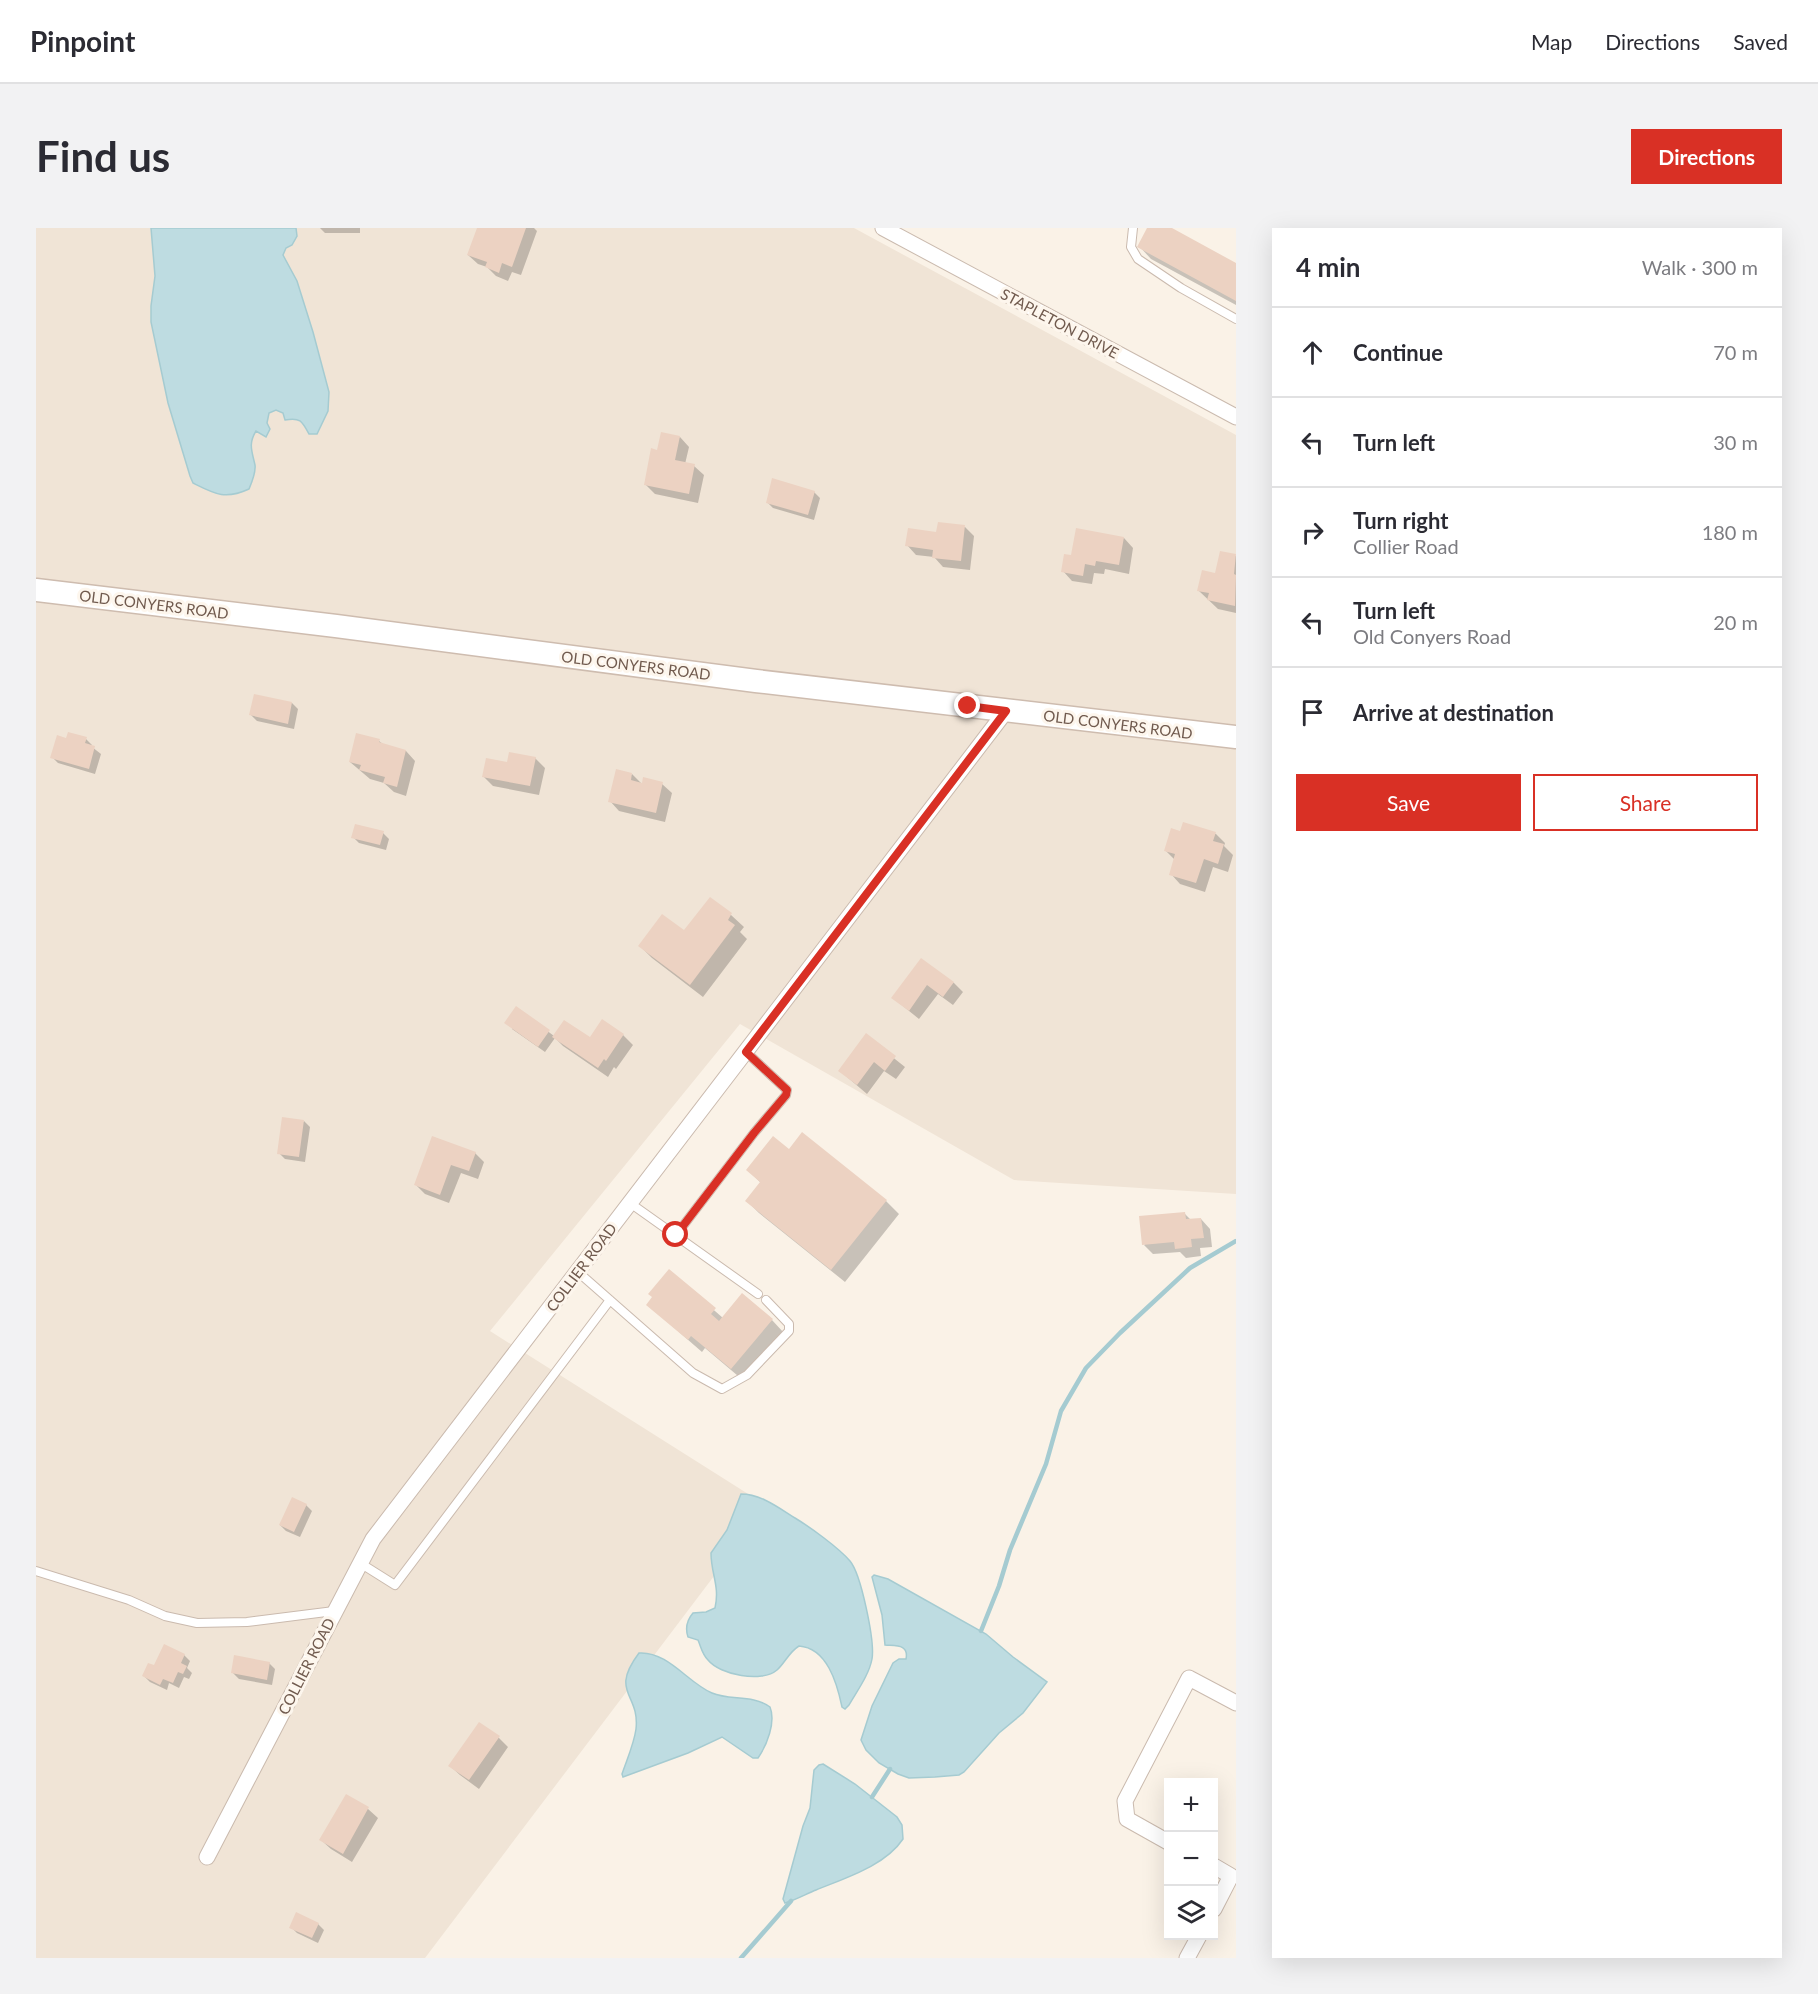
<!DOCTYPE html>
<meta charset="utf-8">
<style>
body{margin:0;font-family:Lato,sans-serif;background:#f2f2f3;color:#2b2b33}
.controls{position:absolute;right:18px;bottom:18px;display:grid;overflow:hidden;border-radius:0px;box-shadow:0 6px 24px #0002}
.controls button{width:54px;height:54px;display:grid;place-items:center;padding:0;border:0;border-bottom:2px solid #e1e1e2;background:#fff;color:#2b2b33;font:30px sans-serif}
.stop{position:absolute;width:18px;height:18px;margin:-14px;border:4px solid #d93025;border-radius:50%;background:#fff}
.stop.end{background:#d93025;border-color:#fff;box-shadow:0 2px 6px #0008}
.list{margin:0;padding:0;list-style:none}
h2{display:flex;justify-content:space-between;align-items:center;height:78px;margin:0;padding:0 24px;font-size:26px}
h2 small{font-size:20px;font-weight:400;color:#7c7c81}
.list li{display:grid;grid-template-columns:39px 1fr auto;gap:18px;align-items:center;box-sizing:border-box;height:90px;padding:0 24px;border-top:2px solid #e1e1e2}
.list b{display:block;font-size:22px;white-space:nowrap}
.list p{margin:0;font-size:20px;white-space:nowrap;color:#7c7c81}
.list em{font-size:20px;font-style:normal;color:#7c7c81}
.actions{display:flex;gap:12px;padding:18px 24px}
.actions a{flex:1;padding:14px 0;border:2px solid #d93025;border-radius:0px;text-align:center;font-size:21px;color:#d93025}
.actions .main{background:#d93025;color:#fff}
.icon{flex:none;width:33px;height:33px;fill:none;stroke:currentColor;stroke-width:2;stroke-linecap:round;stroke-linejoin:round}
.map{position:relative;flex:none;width:1200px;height:1730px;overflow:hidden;border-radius:0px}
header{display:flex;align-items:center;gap:36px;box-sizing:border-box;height:84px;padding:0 30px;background:#fff;border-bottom:2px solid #e1e1e2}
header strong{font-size:28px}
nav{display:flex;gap:33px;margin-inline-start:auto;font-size:21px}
.intro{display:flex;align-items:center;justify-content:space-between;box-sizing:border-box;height:144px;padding:0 36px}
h1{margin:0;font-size:42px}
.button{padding:15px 27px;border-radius:0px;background:#d93025;color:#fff;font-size:21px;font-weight:700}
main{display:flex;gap:36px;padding:0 36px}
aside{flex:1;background:#fff;border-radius:0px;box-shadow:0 6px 24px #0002}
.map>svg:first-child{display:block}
.residential{fill:#f0e4d6}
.water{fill:#bedce1;stroke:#a5cbd1;stroke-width:1.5}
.shadow{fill:#0003}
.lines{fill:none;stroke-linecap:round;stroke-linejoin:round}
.stream{stroke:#a5cbd1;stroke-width:4.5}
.building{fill:#ecd2c2}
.lane-casing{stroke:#cabaae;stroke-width:10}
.street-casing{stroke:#cabaae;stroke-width:17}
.secondary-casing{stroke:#cebcaf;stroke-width:25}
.lane{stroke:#fff;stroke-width:8}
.street{stroke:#fff;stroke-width:15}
.secondary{stroke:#fff;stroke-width:22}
.route{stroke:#d93025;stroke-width:8}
.labels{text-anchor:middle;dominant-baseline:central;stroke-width:6;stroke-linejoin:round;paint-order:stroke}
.street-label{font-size:15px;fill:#705a4e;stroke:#fdf6ed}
</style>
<header>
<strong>Pinpoint</strong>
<nav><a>Map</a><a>Directions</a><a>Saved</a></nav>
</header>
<div class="intro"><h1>Find us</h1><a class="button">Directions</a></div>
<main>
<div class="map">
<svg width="1200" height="1730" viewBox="0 0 1200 1730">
<rect width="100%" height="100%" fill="#faf2e7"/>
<path class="residential" d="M0,0H818L1200,207V966L978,952L704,796L454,1103L731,1278L389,1730H0Z"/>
<path class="water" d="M115,0H260L261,8L256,17L250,20L247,27L261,53L277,104L293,164L292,183L281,206H273C266,193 264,189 249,192L247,185L240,182L233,185L231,195L234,201L230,209L220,203C212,216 216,223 219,237C220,245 216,254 213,261C189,272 179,266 157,255L154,248L132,175L115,94V78L119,48Z
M705,1266C725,1266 743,1280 759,1290C774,1299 803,1320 814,1333C825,1346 839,1413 836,1431C833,1447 821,1463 813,1477L809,1481L806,1479C801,1455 791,1420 763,1418C753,1424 749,1435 741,1442C726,1455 684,1447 672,1432C666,1426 665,1419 662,1412L652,1409C649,1400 651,1392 657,1385L670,1384L679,1380C684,1358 675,1346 675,1325L691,1302Z
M838,1347L852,1351L950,1406L977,1429L1011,1454L987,1485L963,1505L928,1544L923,1547L899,1549L873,1550L862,1546L843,1535L830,1522L825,1512L836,1478L857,1435L863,1431H870C873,1416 860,1418 849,1417L846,1387L836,1349Z
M603,1425C632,1423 653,1456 676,1465C694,1473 716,1466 734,1479C740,1494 731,1517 722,1530H717L686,1509L652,1525L587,1549L586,1546C591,1531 598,1516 600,1501C604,1465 573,1465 603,1425Z
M787,1536L819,1556L861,1589L866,1597L867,1611C849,1638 809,1650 780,1662C770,1666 760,1672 749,1675L747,1671L767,1598L774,1580L778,1542L783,1537Z"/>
<path class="shadow" d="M284,0H324V5H289Z
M442,0H498L501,3L485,47L476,44L472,53L460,48L451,39L442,36L432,27Z
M1113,0H1133L1200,37V77L1115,31L1103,18Z
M644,209L653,219L649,236L658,238L668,247L662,275L619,266L609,256L622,223Z
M778,264L784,270L778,292L737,280L731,274Z
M929,299L938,308L934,342L907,339L898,329L880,327L871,317L902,306Z
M1088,310L1097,320L1093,346L1069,341L1068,346L1058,345L1056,356L1036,353L1027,343L1036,329Z
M1185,325L1200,328V385L1182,381L1163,363L1180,346Z
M256,475L262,481L258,501L221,493L215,487Z
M50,511L56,517V519L65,526L59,546L22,535L16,529L31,512Z
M343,513L348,517L370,523L379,533L370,568L358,564L348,555L334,551L314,534Z
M499,530L509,540L503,567L457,558L448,549L472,536Z
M596,546L607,557L626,556L636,565L629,594L583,583L574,573Z
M1148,596L1180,606L1189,615L1188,618L1197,627L1192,644L1177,639L1169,664L1144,656L1135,646L1139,632L1129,622L1145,604Z
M347,605L353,611L350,622L323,615L317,609Z
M674,671L695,687L708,699L704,704L711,711L667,769L616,730L604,718L648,704Z
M886,732L918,755L927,764L917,777L902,766L883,791L857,770Z
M481,780L518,808L554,811L566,793L587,807L597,817L580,841L578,839L572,849L527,818L519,810L509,824L476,801Z
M830,808L869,839L860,851L848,843L831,866L804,843Z
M268,893L274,899L269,934L249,931L243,925Z
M766,906L850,973L863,986L809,1054L723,985L711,973L725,955L712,942L753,923Z
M397,909L439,925L448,934L442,951L425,945L413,975L389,966L380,957Z
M1149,986L1155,992L1165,991L1174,1001L1176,1019L1164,1020L1165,1028L1150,1030L1144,1024L1117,1026L1108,1017Z
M633,1043L687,1090L736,1092L748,1105L708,1153L669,1120L666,1124L612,1077Z
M270,1277L276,1283L264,1309L250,1303L244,1297Z
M148,1427L154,1433L151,1440L156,1445L153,1451L148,1449L143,1460L133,1455L131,1462L114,1454L108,1448Z
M233,1435L239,1441L236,1457L203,1451L197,1445Z
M444,1496L463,1510L472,1519L443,1561L424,1547L414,1538Z
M311,1568L332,1581L342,1590L316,1634L295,1621L285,1612Z
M282,1696L288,1702L282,1715L261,1705L255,1699Z"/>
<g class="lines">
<path class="stream" d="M945,1403L963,1358L974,1322L1010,1236L1025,1183L1050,1140L1084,1105L1154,1040L1200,1013
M836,1569L854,1541
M705,1730L755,1673"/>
</g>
<path class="building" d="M441,0H490L476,39L466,35L463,45L449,39L451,34L431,27Z
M1111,0H1136L1200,35V73L1101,19Z
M625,204L644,208L639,232L659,236L653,266L608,257L615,220L621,222Z
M736,250L779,263L772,287L730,275Z
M902,294L929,297L925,333L896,330L897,322L869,318L872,300L900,304Z
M1040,300L1088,309L1083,337L1060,333L1059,338L1049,336L1047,348L1025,344L1028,326L1035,327Z
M1184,323L1200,326L1198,346L1200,347L1199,378L1171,372L1173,365L1161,363L1166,342L1179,345Z
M218,466L256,474L252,496L213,487Z
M32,504L51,509L49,515L59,518L53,541L14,530L21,507L30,510Z
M320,505L344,511L343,514L370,522L361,559L347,555L349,549L323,542L325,537L313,534Z
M473,524L500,529L494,558L446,549L450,530L471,534Z
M580,541L596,545L595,552L606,555L607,549L627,554L620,585L572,574Z
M1147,594L1180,604L1177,613L1188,616L1182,636L1168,631L1160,655L1133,647L1139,626L1128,623L1135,600L1144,603Z
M319,596L348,603L344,617L315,610Z
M674,669L696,685L692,692L699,697L654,757L602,718L626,686L648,702Z
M885,730L918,754L907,769L891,757L873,783L855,770Z
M480,778L514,802L502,819L468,795Z
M566,791L588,806L570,833L568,831L562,840L516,809L528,792L554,809Z
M830,805L860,828L849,843L838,834L821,857L802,843Z
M246,889L268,892L263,929L241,926Z
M766,904L851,972L795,1042L709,973L724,954L710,942L737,908L753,921Z
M396,908L440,924L433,943L415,937L404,967L378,957Z
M1149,984L1150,991L1165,990L1168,1010L1155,1011L1156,1019L1139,1021L1138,1014L1106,1017L1103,988Z
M633,1041L680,1080L675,1086L683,1093L706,1065L737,1091L695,1141L655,1108L652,1112L610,1077L616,1069L612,1066Z
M256,1269L271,1276L258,1304L243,1297Z
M128,1416L149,1426L145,1435L151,1438L147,1446L142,1444L137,1455L127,1451L124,1457L106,1448L112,1435L118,1437Z
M198,1427L234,1434L231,1452L195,1445Z
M443,1494L464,1508L433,1552L412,1538Z
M310,1566L333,1579L307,1626L283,1612Z
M260,1684L283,1695L276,1710L253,1700Z"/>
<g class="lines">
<g class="lane-casing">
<path id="lane" d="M1097,0L1095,19L1102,31L1145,60L1200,91
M594,975L722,1066
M640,1007L718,905L750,867L751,862L710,824
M542,1044L657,1145L686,1161L711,1147L753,1103V1096L730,1072
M324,1335L359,1357L574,1072
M0,1343L93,1372L129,1388L161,1395L211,1394L298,1383"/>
</g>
<g class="street-casing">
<path id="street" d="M847,0L1200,189
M1132,1614L1091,1591L1089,1573L1153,1450L1200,1475
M171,1629L337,1311L970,483
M1178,1638L1195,1648L1178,1681
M1151,1730L1163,1708"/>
</g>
<g class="secondary-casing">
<path id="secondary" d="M0,362L300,398L720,453L1200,509"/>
</g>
<use href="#lane" class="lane"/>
<use href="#street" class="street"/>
<use href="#secondary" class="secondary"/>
</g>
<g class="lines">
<path class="route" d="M640,1007L718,905L750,867L751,862L710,824L970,483L932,478"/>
</g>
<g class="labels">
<g class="street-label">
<text transform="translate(1024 95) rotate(28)">STAPLETON DRIVE</text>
<text transform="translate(118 376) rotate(7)">OLD CONYERS ROAD</text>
<text transform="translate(600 437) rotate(7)">OLD CONYERS ROAD</text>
<text transform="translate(1082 496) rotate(7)">OLD CONYERS ROAD</text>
<text transform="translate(545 1039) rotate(-53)">COLLIER ROAD</text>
<text transform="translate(270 1438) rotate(-63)">COLLIER ROAD</text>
</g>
</g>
</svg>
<div class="controls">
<button>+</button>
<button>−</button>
<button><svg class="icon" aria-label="layers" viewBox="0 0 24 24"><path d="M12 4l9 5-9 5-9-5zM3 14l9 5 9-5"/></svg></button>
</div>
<div class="stop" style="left:640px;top:1007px"></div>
<div class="stop end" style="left:932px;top:478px"></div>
</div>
<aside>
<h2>4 min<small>Walk · 300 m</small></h2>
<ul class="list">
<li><svg class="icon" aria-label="ahead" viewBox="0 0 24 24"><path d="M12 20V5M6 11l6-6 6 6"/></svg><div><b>Continue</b></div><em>70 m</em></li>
<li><svg class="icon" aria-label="left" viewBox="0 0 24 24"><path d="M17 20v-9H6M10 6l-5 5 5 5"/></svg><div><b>Turn left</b></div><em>30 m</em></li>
<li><svg class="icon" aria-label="right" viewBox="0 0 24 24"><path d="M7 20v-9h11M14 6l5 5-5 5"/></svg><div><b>Turn right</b><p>Collier Road</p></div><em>180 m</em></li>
<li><svg class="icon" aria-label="left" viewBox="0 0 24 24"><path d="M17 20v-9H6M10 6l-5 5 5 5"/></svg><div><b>Turn left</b><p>Old Conyers Road</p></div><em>20 m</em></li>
<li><svg class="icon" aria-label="arrive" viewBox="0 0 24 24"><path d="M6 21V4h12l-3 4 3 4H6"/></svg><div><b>Arrive at destination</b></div></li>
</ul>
<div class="actions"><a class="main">Save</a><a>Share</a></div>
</aside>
</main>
